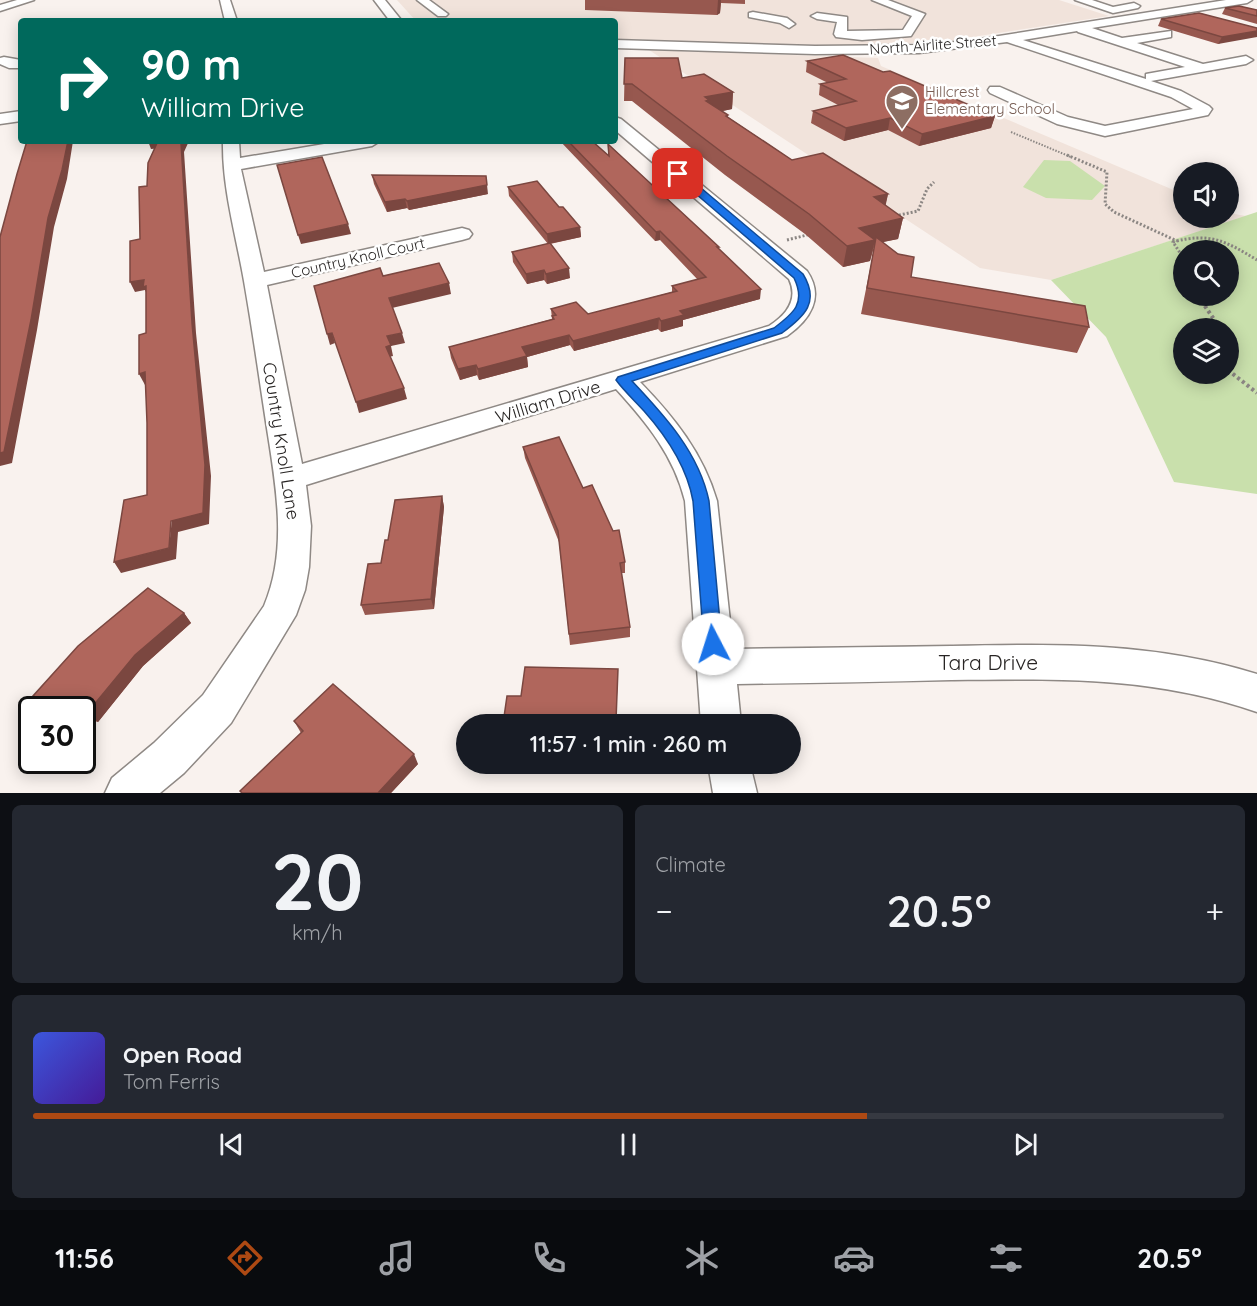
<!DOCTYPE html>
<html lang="en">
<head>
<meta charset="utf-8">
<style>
  :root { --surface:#171b24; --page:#242831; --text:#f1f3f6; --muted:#9ea1a6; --line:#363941; --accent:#ad4913 }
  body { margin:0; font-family:Quicksand,sans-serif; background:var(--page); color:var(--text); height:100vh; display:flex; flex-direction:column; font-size:22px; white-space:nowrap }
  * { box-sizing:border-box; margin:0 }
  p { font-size:20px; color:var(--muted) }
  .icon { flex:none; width:33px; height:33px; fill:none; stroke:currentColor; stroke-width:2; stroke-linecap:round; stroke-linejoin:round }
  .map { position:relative; height:793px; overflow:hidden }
  .details { display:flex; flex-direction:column; gap:12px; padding:12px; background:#0d0f14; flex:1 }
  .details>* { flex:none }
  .guide { position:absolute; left:18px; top:18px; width:600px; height:126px; border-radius:6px; box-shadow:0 3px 15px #0003; background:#00695c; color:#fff; overflow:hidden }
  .controls { position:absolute; left:1173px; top:162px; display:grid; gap:12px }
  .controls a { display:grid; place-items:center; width:66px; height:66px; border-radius:50%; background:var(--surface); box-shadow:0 3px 15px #0003; font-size:30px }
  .speed { position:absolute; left:18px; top:696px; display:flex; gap:12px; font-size:30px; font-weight:700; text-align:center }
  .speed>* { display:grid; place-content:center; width:78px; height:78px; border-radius:50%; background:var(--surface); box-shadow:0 3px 15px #0003; line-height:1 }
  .speed .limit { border:3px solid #111; border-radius:9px; background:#fff; color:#111 }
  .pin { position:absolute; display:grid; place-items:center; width:51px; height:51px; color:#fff; margin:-26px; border-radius:12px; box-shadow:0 3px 9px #0006 }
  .me { position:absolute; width:66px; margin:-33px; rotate:355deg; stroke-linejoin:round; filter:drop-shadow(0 0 4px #0008) }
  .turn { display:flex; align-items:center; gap:21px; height:126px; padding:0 24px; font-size:27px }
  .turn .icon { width:78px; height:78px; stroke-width:2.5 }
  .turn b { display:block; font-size:42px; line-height:51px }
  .big { font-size:45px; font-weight:600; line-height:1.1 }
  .details .widget { flex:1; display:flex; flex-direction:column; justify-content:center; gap:9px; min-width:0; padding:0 21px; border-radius:9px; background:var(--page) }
  .details .dial { align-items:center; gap:0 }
  .dial b { font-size:78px; line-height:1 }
  .song { display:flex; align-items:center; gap:18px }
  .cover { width:72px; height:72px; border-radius:9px; background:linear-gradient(135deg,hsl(230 70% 55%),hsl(260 70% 35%)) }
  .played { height:6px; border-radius:3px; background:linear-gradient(90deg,var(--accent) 70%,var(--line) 70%) }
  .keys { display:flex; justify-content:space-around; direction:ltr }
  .heat { display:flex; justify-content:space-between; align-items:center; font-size:33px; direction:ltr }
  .details .tiles { flex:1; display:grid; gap:12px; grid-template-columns:1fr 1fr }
  .widget:last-child { grid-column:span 2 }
  .trip { position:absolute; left:456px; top:714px; width:345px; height:60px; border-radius:30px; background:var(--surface); box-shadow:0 3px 15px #0003; font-weight:600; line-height:60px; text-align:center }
  .dock { display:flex; height:96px; justify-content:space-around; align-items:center; background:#090b0e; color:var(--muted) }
  .dock .icon { width:42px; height:42px }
  .dock .on { color:var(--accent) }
  .dock b { font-size:27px; color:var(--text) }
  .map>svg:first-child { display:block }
</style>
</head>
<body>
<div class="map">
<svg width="1257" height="793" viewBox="0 0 1257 793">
  <rect width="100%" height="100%" fill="#f9f2ee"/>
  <g fill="#f1e3db">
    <polygon points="397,0 1059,0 1109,16 940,42 835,46 615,39 615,21 416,21"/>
    <polygon points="649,50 878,58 881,66 1183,194 1184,218 1228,218 1229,213 1246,216 1051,280 980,268"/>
  </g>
  <g fill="#c9e0ac" fill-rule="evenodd">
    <polygon points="1044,160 1070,161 1105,186 1092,200 1046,198 1023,187"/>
    <path d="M 1257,212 L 1257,494 L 1174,482 L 1106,337 L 1051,280 ZM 1184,250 L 1228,250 L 1228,296 L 1184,296 ZM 1184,328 L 1228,328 L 1228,374 L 1184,374 Z"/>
  </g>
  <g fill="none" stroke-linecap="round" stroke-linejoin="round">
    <defs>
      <g id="minor">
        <polygon points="17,0 34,0 0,11 0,5"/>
        <polygon points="220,0 230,0 237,21 225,21"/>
        <polygon points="374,0 385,0 402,21 390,21"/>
        <polygon points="417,0 429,0 448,14 446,16 438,16"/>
        <polygon points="872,0 888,0 925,14 911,36 862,40 836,37 834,34 837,22 817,19 811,16 817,13 847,17 847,31 903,30 912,16"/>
        <polygon points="1075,0 1092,0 1113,7 1134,3 1140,6 1138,8 1113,13"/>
        <path d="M 1226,0 L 1252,0 L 1247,3 L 1092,28 L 1122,38 L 1171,31 L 1171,37 L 1137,43 L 1203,64 L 1246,56 L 1253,60 L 1246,64 L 1151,81 L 1181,91 L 1209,106 L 1212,109 L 1208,115 L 1105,136 L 1057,124 L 990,93 L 988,90 L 990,87 L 1000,87 L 1068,117 L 1105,126 L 1193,109 L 1171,97 L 1007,42 L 919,53 L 815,54 L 615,48 L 615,40 L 815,46 L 919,45 L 967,41 ZM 1077,31 L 1078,32 L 1185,67 L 1146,74 L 1146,79 L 1023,40 Z"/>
        <polygon points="753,12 787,18 795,24 789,28 780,23 749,17 749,13"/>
        <polygon points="4,57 21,60 21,68 9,68 0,64 0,58"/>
        <polygon points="21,111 21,121 0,124 0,114"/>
        <path d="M 615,117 L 621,119 L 807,271 C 825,297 810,320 787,336 L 640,382 C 674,417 703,453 717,501 L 733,649 C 806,648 878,647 951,646 C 1058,644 1153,642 1257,674 L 1257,712 C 1153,676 1059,679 951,680 C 880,682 808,683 737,684 L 741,724 L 701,724 L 685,501 C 674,456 647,423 616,389 L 306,485 L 311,526 L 309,567 L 305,590 L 296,615 L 231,723 L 184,773 L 160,793 L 105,793 L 112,778 L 154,743 L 203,695 L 264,606 C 287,552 277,492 268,435 C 260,384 253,332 244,281 C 236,235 222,188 223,141 L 239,141 L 240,158 L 342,141 L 380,141 L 372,146 L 241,169 L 264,272 L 462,228 L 469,230 L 472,234 L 469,238 L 462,240 L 267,285 L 302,464 L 769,326 C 786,315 799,300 789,279 L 615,130 Z"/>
        <polygon points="708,764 750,764 757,793 713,793"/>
      </g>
    </defs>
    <use href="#minor" stroke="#8f8985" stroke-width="3"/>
    <polyline stroke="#8b8683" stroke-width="2" stroke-dasharray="1.5 1.5" stroke-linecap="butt" points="1011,132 1071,157"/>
    <g stroke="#8b8683" stroke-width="3" stroke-dasharray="2 2" stroke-linecap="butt">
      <polyline points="1067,155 1107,172 1105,204 1114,212 1177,241"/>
      <polyline points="895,216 918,211 927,189 934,182"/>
      <polyline points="787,240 811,234"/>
      <path d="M 1184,259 L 1173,242 C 1209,232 1226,241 1257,260"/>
    </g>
    <g stroke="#8b8683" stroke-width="4" stroke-dasharray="3 3" stroke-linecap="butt">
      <polyline points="1198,296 1220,328"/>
      <polyline points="1228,340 1232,344 1228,351"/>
      <polyline points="1228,370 1257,393"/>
    </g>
    <use href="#minor" fill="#fff" fill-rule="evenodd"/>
  </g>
  <g fill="#97584f">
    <polygon points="585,0 745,0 745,4 721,3 720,13 717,15 585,10"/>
    <polygon points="1225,8 1257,10 1257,24 1222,14"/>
    <polygon points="1161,19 1257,28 1218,44 1158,26"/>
    <polygon points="625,58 682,78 733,92 732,109 722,111 728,115 728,117 792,160 888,194 885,206 903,218 898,239 882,242 911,277 1089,327 1077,353 861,314 875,244 870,261 843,267 805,234 725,175 632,101 624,101"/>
    <polygon points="807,61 883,72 995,116 991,128 919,146 888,130 844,141 811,123 813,111 838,105 819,95 820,84 828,83 806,72"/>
    <polygon points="560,141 592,141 608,156 608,144 719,247 719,249 760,299 683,320 683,326 661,332 658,329 574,351 570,345 527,357 528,367 479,380 477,375 460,380 451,358 449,347 552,319 551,309 588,314 672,292 672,286 698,280 660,240 655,241"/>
    <polygon points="372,175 488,194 409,210 407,208 387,212 374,184"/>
    <polygon points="508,187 559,207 580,227 581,237 550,244 570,278 547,284 544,280 527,284 513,262 512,252 548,244 509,196"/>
    <polygon points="523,447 583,488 625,562 625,573 621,573 630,627 630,637 570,645 559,542 525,458"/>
    <polygon points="442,496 444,507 434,609 365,615 361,605 381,563 388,540"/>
    <polygon points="184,613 191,623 143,666 98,722 82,718 82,710 55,710 44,706 33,696"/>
    <polygon points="618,669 616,724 503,724 521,696"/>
    <polygon points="294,721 418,764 391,793 242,793 301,733"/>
    <polygon points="512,764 570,764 570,773 514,772"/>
  </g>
  <g fill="#7b4740">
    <polygon points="718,0 721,0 720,13 717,15"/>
    <polygon points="1257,31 1257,37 1218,44 1222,37"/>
    <polygon points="733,92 732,109 709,114 705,97"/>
    <polygon points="995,116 991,128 919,146 922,134"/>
    <polygon points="890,118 888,130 844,141 846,128"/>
    <polygon points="68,141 73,141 67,179 54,227 37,330 12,463 0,466 0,453 48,218"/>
    <polygon points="148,141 159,141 162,148 151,149"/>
    <polygon points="182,141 189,141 184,152 196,333 211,476 209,524 178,532 176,559 121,573 114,562 169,548 192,323 181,143"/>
    <polygon points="486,176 488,194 409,210 407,201"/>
    <polygon points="888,194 884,213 874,197"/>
    <polygon points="405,199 407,208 387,212 385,202"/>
    <polygon points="903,218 898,239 874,244 870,261 843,267 847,246 859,228"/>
    <polygon points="348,224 351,234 301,244 298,235"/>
    <polygon points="580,227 581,237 548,244 547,234"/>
    <polygon points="660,231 660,240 655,241 656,232"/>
    <polygon points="569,268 570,278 547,284 546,274"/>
    <polygon points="544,270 544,280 527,284 526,274"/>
    <polygon points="144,280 151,296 148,297 145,290 135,292 130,282"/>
    <polygon points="449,283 451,294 392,308 389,298"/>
    <polygon points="761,289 760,299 683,320 683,326 661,332 661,321 680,311"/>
    <polygon points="659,318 658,329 574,351 573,341"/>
    <polygon points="332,333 335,343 330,345 327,334"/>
    <polygon points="402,333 405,343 391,346 393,356 389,357 386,347 387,336"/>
    <polygon points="569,335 570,345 527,357 528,367 479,380 478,369 522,347"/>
    <polygon points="476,365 477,375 460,380 458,369"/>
    <polygon points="145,372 151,383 145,385 139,374"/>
    <polygon points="404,388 407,399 359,413 356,402"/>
    <polygon points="442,496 444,507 434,609 431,599"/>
    <polygon points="184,613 191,623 143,666 98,722 88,712 135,655"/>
    <polygon points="414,754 418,764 391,793 378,793"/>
  </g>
  <g fill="#b0665c" stroke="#7b4740" stroke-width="1.5">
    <polygon points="1239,6 1257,10 1257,16 1225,8"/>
    <polygon points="1199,13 1257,28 1257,31 1222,37 1161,19"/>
    <polygon points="843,55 883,72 890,71 995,116 922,134 890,118 846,128 813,111 856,101 820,84 846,79 807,61"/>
    <polygon points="625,58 678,58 682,78 704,74 733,92 705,97 709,100 706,101 728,115 726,116 792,160 823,153 888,194 874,197 903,218 859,228 875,240 847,246 809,214 727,156 632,84 624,84"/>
    <polygon points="27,141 68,141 62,170 48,218 31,320 4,452 0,453 0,237 17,174"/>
    <polygon points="158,141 182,141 181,143 192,323 205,465 203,513 171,521 169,548 114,562 124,500 147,495 147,423 145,372 139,374 139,335 146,333 146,286 143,287 144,280 130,282 130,241 140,239 139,187 147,186 148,163"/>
    <polygon points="568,141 592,141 609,156 608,144 719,247 717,247 761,289 680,311 684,315 661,321 659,318 573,341 569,335 522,347 527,356 478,369 476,365 458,369 449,347 554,319 552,316 556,315 551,309 576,302 588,314 677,291 672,286 706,277 660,231 656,232"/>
    <polygon points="322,157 348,224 298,235 277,165"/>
    <polygon points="372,175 486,176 487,185 407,201 405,199 385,202"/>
    <polygon points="537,181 559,207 563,207 580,227 547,234 508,187"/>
    <polygon points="876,237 898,254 914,257 911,277 1085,306 1089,327 867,288"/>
    <polygon points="550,243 569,268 546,274 544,270 526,274 512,252"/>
    <polygon points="439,263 449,283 389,298 402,333 387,336 391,345 386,347 404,388 356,402 332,333 327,334 314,286 380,268 383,276"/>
    <polygon points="559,437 583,488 592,485 613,531 619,530 625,562 620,563 630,627 569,634 558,531 523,447"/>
    <polygon points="442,496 431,599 361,605 368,564 381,563 385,540 388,540 395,500"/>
    <polygon points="148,588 184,613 135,655 88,712 82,710 79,710 33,696 78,646"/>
    <polygon points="525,667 618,669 616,720 572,719 571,724 503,724 507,696 521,696"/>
    <polygon points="333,684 414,754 378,793 242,793 240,791 303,731 294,721"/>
  </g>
  <path fill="#1a73e8" stroke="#114b97" stroke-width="1.5" d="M 675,172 L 682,172 L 803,274 C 820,302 805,316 782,333 L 632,381 C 665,416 699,453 709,501 L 722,644 L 720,650 L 713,653 L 706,650 L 704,644 L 693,501 C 687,467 668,438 644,411 C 635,401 624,391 616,380 L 618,377 L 774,328 C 794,313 806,303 794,278 L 675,176 Z"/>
  <defs>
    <symbol id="school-pin" viewBox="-11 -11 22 30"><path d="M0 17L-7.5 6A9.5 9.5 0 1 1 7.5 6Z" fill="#8d6e63" stroke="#fff"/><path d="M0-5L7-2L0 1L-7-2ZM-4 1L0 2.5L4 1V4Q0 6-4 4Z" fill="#fff"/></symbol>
  </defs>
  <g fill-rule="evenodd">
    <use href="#school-pin" x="883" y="82" width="38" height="52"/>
  </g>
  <g text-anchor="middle" stroke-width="5" stroke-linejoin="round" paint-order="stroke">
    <g font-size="15" fill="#282524" stroke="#fff">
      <text transform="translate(933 45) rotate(-4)" y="5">North Airlite Street</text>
      <text transform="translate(358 258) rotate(-13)" y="5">Country Knoll Court</text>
    </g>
    <g font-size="15" fill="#785e54" stroke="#fff" text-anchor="start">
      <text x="925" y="97">Hillcrest<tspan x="925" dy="17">Elementary School</tspan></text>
    </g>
    <g font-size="18" fill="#282524" stroke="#fff">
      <text transform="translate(548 402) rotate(-17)" y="6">William Drive</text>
      <text transform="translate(281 441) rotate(81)" y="6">Country Knoll Lane</text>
    </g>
    <g font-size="21" fill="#282524" stroke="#fff">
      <text x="988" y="670">Tara Drive</text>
    </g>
  </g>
</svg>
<div class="controls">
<a><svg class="icon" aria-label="sound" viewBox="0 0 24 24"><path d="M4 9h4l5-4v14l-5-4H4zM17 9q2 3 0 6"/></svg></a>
<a><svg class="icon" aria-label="search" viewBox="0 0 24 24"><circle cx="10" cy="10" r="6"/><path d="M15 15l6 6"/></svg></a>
<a><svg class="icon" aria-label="layers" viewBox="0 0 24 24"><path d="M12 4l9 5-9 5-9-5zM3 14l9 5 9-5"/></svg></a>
</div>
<div class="speed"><div class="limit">30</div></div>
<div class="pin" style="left:678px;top:174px;background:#d93025"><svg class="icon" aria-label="arrive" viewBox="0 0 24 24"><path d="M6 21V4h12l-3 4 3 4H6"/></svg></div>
<svg class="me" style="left:713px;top:644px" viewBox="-20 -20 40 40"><circle r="19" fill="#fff"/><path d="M0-13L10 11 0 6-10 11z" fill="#1a73e8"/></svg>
<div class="trip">11:57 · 1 min · 260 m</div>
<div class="guide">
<div class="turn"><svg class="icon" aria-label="right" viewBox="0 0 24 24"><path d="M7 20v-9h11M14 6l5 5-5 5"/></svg><div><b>90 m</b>William Drive</div></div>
</div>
</div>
<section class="details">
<div class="tiles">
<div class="widget dial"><b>20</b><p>km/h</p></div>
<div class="widget"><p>Climate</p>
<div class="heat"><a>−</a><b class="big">20.5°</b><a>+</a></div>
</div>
<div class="widget">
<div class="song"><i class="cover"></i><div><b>Open Road</b><p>Tom Ferris</p></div></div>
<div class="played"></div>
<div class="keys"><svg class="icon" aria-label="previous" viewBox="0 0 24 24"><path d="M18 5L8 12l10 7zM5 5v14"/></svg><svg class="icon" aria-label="pause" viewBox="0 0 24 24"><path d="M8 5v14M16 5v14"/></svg><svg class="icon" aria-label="next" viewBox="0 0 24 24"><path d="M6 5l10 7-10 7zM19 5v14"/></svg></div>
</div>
</div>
</section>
<nav class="dock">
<b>11:56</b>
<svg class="icon on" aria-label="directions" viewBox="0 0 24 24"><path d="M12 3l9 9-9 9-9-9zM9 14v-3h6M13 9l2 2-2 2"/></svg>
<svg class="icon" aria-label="music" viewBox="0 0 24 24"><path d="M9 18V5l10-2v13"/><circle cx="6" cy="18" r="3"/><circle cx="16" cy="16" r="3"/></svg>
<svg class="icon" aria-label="phone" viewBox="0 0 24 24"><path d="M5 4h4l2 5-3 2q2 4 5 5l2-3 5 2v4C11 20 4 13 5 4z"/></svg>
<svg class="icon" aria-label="climate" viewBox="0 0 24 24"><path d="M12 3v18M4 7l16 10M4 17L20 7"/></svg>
<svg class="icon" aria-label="car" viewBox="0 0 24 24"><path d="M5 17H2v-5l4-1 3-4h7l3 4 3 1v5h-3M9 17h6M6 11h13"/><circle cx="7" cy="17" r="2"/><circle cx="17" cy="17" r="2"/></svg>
<svg class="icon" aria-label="filters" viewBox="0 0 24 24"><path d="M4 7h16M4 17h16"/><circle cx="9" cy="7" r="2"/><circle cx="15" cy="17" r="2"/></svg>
<b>20.5°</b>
</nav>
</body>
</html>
